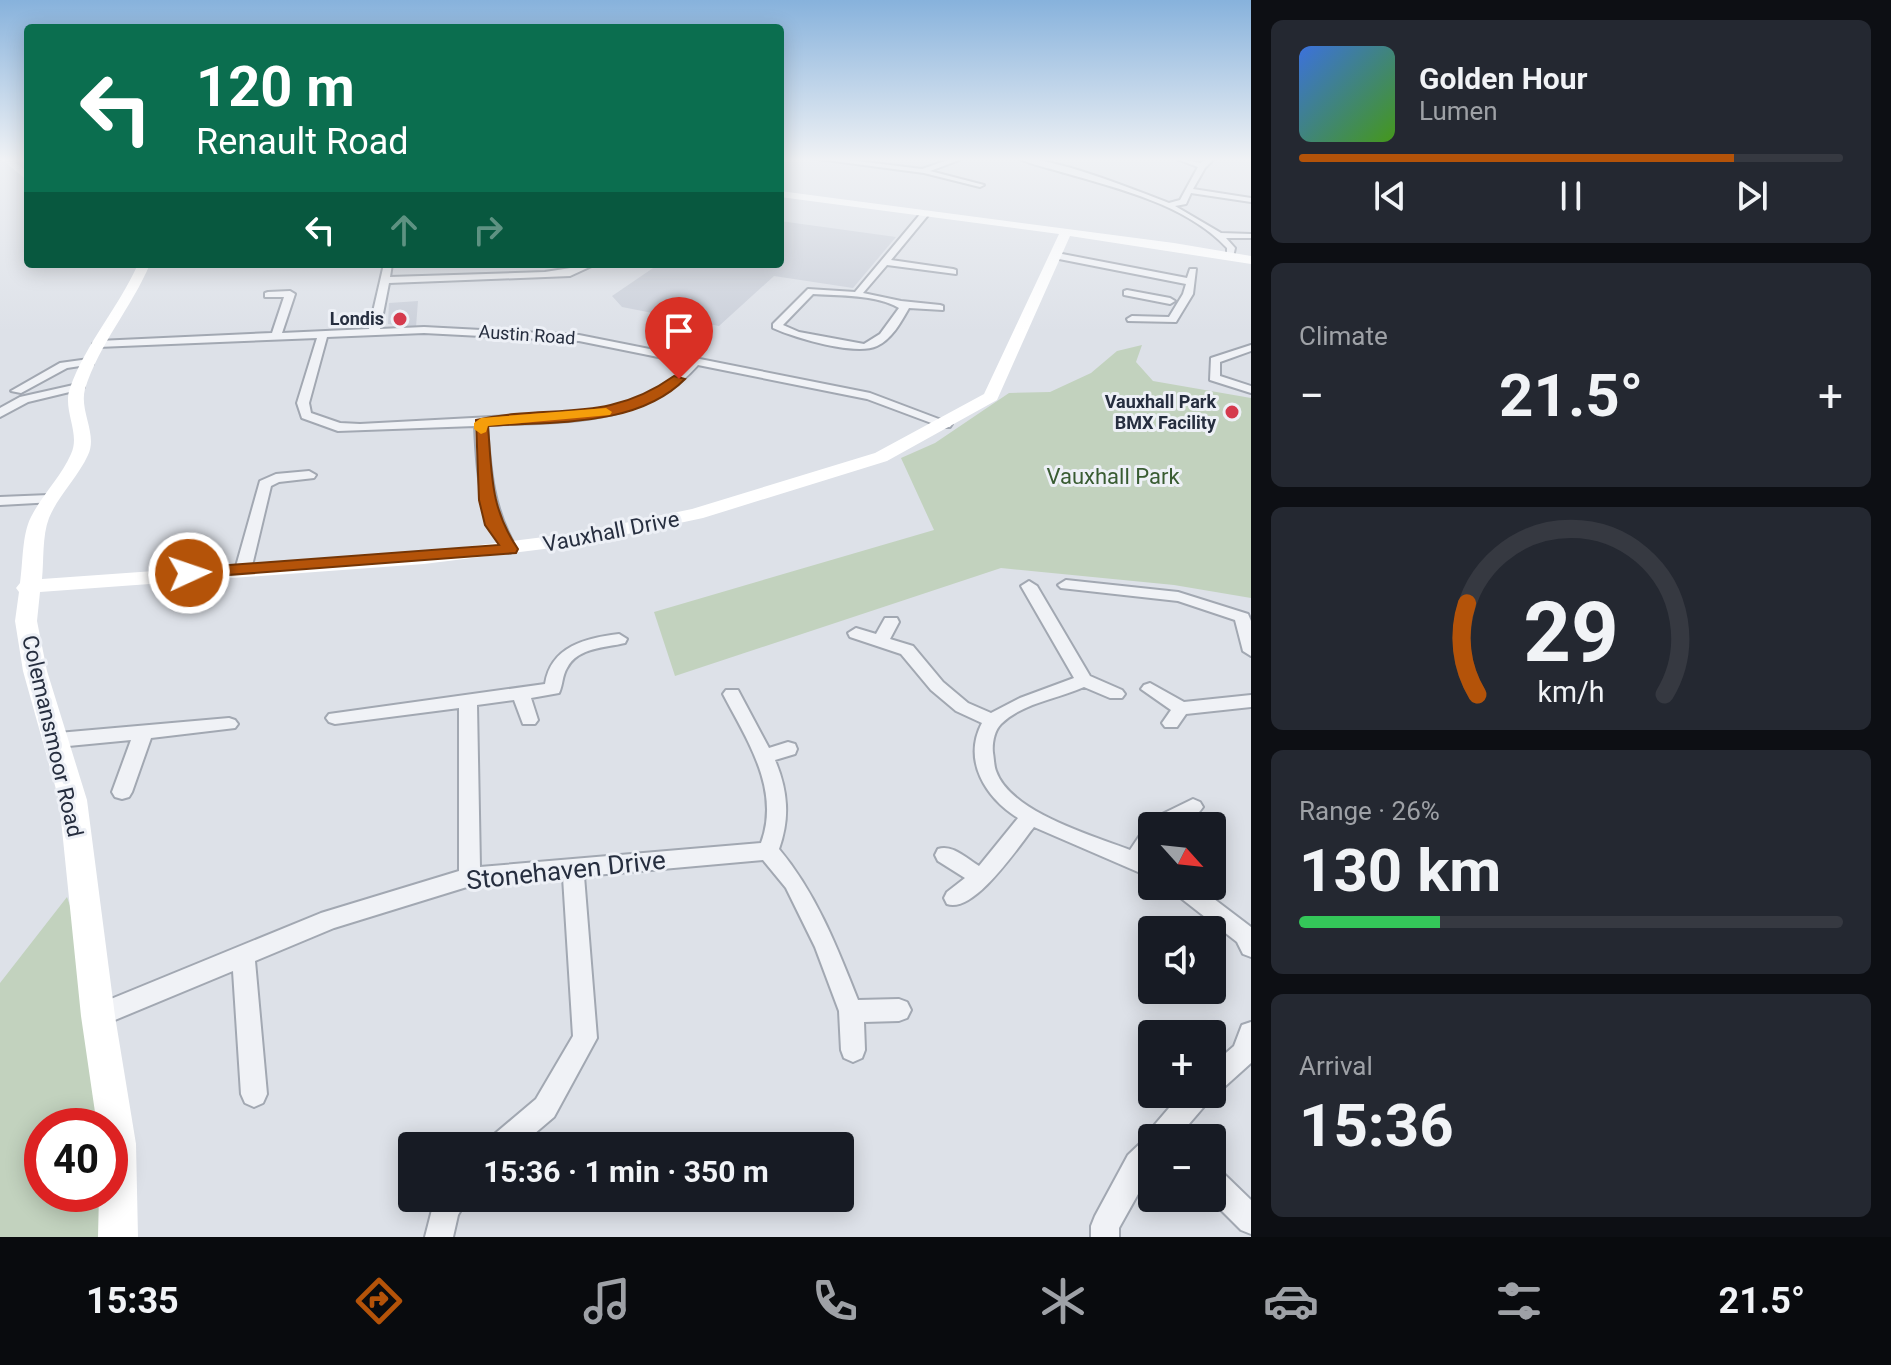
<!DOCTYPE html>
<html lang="en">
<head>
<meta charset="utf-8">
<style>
  :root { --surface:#171b24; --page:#242831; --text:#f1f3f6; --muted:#9ea1a6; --line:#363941; --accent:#b45309 }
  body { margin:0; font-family:Roboto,sans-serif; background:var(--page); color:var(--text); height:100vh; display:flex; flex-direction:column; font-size:30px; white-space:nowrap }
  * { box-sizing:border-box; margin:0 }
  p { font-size:26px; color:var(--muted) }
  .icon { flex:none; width:44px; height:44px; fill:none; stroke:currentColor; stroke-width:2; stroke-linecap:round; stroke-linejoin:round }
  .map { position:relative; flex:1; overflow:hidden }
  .details { display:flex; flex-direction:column; gap:20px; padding:20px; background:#0d0f14; width:640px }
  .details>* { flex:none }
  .guide { position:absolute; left:24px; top:24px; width:760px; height:244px; border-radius:8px; box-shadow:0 4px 20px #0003; background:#0b6e4f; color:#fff; overflow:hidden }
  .needle { width:52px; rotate:117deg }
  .fabs { position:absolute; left:1138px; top:812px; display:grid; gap:16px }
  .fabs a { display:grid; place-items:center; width:88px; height:88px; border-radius:8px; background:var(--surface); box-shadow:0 4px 20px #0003; font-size:40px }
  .speed { position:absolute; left:24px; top:1108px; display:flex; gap:16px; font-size:40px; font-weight:700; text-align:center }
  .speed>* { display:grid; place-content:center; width:104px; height:104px; border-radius:50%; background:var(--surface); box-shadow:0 4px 20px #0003; line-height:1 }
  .speed .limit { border:12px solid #d22; background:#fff; color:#111 }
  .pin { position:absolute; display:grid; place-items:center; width:68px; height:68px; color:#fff; margin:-82px -34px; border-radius:50% 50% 50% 0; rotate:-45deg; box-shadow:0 0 8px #0007 }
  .pin .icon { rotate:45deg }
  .me { position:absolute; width:88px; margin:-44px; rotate:87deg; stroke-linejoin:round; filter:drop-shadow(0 0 6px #0008) }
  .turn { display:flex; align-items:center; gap:28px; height:168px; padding:0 40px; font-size:36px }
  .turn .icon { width:104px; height:104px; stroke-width:2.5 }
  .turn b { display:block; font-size:56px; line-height:68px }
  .lanes { display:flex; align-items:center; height:76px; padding:0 40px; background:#0003; justify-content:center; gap:40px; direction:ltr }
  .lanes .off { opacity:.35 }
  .big { font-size:60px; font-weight:700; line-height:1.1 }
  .details .widget { flex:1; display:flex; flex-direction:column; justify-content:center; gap:12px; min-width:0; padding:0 28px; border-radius:12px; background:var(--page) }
  .details .dial { align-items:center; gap:0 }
  .dial svg { height:208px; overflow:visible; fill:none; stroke:var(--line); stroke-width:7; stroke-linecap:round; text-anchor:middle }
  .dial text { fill:var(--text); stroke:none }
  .song { display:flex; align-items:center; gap:24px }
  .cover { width:96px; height:96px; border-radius:12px; background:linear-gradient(135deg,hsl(220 70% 55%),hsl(100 70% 35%)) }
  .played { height:8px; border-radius:4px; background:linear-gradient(90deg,var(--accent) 80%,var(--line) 80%) }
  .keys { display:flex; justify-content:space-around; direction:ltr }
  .heat { display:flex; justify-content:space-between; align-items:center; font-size:44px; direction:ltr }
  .charge { height:12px; border-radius:6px; background:linear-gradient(90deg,#34c759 26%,var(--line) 0) }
  .trip { position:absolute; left:398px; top:1132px; width:456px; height:80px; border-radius:8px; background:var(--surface); box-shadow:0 4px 20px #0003; font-weight:700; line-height:80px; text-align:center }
  .menu { display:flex; height:128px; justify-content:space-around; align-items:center; background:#090b0e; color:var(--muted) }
  .menu .icon { width:56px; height:56px }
  .menu .current { color:var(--accent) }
  .menu b { font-size:36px; color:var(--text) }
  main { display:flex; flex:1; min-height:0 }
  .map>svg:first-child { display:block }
</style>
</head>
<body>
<main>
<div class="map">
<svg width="1251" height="1237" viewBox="0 0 1251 1237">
  <rect width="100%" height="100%" fill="#dde1e8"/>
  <g fill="#cbd0da">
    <polygon points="780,221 896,237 853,288 774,276 719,326 622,307 612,296 659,264 780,264"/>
    <polygon points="418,301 416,327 388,324 389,303"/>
  </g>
  <g fill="#c2d2be">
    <polygon points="1142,345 1136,362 1153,381 1251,398 1251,598 1174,585 1001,568 675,676 654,612 934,530 901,458 935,443 1009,393 1050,392 1091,373 1117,351"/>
    <polygon points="67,897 76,923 101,1126 42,1126 42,1194 106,1194 104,1237 0,1237 0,983"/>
  </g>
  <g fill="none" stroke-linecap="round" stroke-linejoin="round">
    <defs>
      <g id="street">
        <polygon points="811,158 833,158 922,169 954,158 965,158 930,171 984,185 980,187 924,173"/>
        <path d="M 1017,158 C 1056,158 1130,188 1169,203 L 1180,200 L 1198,167 L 1174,158 L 1201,163 L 1207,158 L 1215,158 L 1205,168 L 1193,189 L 1251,198 L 1251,202 L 1191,193 L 1186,204 L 1175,206 L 1221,233 L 1251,234 L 1251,238 L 1226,238 L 1235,248 L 1233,257 L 1227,257 L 1227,248 C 1187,205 1120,189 1065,173 C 1049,168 1032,165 1017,158 Z"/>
        <path d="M 922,212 L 929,214 L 891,260 L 953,269 L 956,270 L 956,274 L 887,265 L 863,293 L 901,301 L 940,305 L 943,306 L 943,310 L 909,308 C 901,322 892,339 877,346 C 856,356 795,338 773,328 L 773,324 L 808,289 L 855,292 ZM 813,294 C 839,296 876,294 899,308 L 880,334 L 864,344 L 799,332 L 783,325 Z"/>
        <polygon points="1057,253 1187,278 1190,269 1196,269 1193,294 1176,322 1128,321 1127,319 1132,316 1169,317 1183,294 1186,284 1054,258 1054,254"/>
        <path d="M 384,264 L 392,264 L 390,277 L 545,272 L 596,264 L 570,276 L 389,283 L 380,329 L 424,327 L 579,335 L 870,393 L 952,424 L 950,427 L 942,427 L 867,399 L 698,365 C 643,427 563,421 487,425 C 490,470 493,510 517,549 L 510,553 L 505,552 C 479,512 477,472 475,426 L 338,431 L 302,418 L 297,403 L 317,338 L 98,347 L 93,344 L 98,341 L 272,333 L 284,297 L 265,297 L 265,293 L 268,292 L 290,291 L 295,294 L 282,333 L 369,329 ZM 424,333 L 579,341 L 688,363 L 675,377 L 649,395 L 613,408 L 568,413 L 360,424 L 340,423 L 311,413 L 309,403 L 327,337 Z"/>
        <polygon points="1127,290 1170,298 1175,301 1170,304 1124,295 1124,291"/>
        <polygon points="1251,345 1251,351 1220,362 1220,376 1251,386 1251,393 1210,380 1211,358"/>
        <polygon points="89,359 93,360 93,364 67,368 21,393 11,391 60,363"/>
        <polygon points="78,384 84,387 82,389 28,402 0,417 0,408 20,397"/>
        <polygon points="309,471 316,475 314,478 279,482 271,486 251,570 248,573 238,573 235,570 260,481 276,474"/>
        <polygon points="49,495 54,496 54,502 0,505 0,497"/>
        <polygon points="1066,580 1178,592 1248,614 1251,621 1251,656 1243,651 1235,620 1178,601 1061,588 1058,585"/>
        <path d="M 1029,581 L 1037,586 L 1090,676 L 1122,690 L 1125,694 L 1122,698 L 1110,698 L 1084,687 C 1058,699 1022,703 1001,724 C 994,731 992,744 993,753 C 994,758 994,766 996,771 C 1010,812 1093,836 1130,850 L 1150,820 L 1193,799 L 1200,802 L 1203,807 C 1192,824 1171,826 1152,826 L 1152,850 L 1147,857 L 1152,859 L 1152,878 L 1034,827 C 1018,847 974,914 947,904 L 944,898 L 947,892 L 965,878 L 938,861 L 935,855 L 938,849 C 952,844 966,858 979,866 L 1018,818 C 986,798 962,761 982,723 L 956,711 L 931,690 L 901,654 L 850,637 L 848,633 L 856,628 L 876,634 L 885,618 L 897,618 L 899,622 L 890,639 L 913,646 L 943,682 L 968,703 L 991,713 L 1020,698 L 1074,678 L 1021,586 Z"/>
        <path d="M 619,634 L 627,639 L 625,643 C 605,648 578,647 567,668 C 562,676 563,685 559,693 L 531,698 L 538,720 L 535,724 L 523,724 L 514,700 L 477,705 L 480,867 L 761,843 C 781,790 747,740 723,694 L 726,690 L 738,690 L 769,748 L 788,742 L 795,744 L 797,749 L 795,754 L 775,760 C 788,791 790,818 779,849 C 816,893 837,947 858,1000 L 899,999 L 907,1002 L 911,1010 L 907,1018 L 899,1021 L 864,1022 L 865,1050 L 862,1058 L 853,1062 L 844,1058 L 841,1050 L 839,1011 L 815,947 L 786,888 L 763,860 L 584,876 L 597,1038 L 554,1117 L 520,1146 L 487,1146 L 491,1137 L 536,1099 L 573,1036 L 563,877 L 470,886 L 334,928 L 255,961 L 267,1094 L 263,1103 L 254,1107 L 245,1103 L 241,1094 L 233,971 L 98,1027 L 89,1024 L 86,1016 L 89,1008 L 321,913 L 459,871 L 459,708 L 335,724 L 329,722 L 326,718 L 329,714 L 545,684 C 551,646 586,638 619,634 Z"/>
        <polygon points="1150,683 1184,702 1251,695 1251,707 1186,714 1177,727 1165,727 1162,723 1171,710 1141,689 1144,685"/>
        <polygon points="229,718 235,720 238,724 235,728 151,738 132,792 129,797 122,799 115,797 112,792 131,740 58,747 51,745 49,740 51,735 58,733"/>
        <polygon points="1170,886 1197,886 1251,927 1251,957 1243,954 1237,942 1173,892"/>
        <polygon points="1251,1022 1251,1063 1221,1090 1212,1093 1212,1065 1234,1046 1242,1025"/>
        <polygon points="1181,1094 1211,1094 1207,1103 1177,1138 1152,1138 1152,1169 1119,1228 1119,1237 1091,1237 1091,1226 1095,1216 1128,1155 1147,1137 1151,1129"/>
        <polygon points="1212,1168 1222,1172 1251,1200 1251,1234 1241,1230 1209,1198 1212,1198"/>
        <polygon points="435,1198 468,1198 458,1215 453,1237 425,1237"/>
      </g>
    </defs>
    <use href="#street" stroke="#a2a8b2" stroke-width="4"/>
    <use href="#street" fill="#f0f2f6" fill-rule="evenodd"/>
    <g fill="#fff" fill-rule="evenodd">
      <polygon points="0,158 10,158 28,173 28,181"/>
      <path d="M 780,191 L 1174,243 L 1251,256 L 1251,264 L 1070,236 L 997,400 L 887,461 L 703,518 L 576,545 L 424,564 L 40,592 L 37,621 L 47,671 L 87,800 L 115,1016 L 136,1144 L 138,1237 L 98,1237 L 99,1194 L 110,1194 L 110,1126 L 97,1126 L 81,1016 L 59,800 L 23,671 L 15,621 L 19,592 L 16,588 L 20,583 C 23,563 22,534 31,517 C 42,495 61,477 71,454 C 81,433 62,410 70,388 C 86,343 119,307 138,264 L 150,264 C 132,307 99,344 85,389 C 79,411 98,434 88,455 C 78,477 58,496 49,518 C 42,536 44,561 42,579 L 424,552 L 576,533 L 692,509 L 875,453 L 984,394 L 1059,234 L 780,197 Z"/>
    </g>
  </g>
  <linearGradient id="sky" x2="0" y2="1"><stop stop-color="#87b2dc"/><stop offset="0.48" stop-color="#f0f2f5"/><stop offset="1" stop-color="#f0f2f5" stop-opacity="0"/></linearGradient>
  <rect width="1251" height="332" fill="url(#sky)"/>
  <path fill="#b45309" stroke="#753606" stroke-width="2" d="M 674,376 L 685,379 C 637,428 551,421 488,426 C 492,474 490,508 518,549 L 516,553 L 189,578 L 180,573 L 189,568 L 499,545 L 485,525 L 479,500 L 476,420 C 552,403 605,425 674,376 Z"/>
  <polygon fill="#f59e0b" points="606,408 612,412 610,415 488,426 486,432 481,434 474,429 474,423 481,418"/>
  <g fill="#d53a4d" stroke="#edf0f6" stroke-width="3">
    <circle cx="400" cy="319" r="8"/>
    <circle cx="1232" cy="412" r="8"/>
  </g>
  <g text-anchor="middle" stroke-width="6" stroke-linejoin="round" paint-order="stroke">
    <g font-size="18" font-weight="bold" fill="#262e3f" stroke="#edf0f6" text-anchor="end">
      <text x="384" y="325">Londis</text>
      <text x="1216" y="408">Vauxhall Park<tspan x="1216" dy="21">BMX Facility</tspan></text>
    </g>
    <g font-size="18" fill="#262e3f" stroke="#edf0f6">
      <text transform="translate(527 335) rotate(4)" y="6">Austin Road</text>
    </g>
    <g font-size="22" fill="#395c32" stroke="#edf0f6">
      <text x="1113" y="484">Vauxhall Park</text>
    </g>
    <g font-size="22" fill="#262e3f" stroke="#edf0f6">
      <text transform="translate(611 531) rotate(-11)" y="8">Vauxhall Drive</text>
      <text transform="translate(53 736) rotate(77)" y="8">Colemansmoor Road</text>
    </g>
    <g font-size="26" fill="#262e3f" stroke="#edf0f6">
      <text transform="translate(566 870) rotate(-6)" y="9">Stonehaven Drive</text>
    </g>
  </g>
</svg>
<div class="fabs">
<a><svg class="needle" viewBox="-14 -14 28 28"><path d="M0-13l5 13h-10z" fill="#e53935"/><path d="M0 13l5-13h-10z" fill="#9ea1a6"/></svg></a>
<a><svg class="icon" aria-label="sound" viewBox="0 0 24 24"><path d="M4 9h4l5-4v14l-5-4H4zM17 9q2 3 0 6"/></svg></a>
<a>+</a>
<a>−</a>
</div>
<div class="speed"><div class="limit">40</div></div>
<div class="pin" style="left:679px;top:379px;background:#d93025"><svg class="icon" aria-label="arrive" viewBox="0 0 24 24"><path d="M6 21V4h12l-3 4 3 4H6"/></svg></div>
<svg class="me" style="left:189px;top:573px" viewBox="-20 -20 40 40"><circle r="17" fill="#b45309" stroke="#fff" stroke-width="3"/><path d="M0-11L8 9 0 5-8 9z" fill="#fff"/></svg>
<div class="trip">15:36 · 1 min · 350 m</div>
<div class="guide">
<div class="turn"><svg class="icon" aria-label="left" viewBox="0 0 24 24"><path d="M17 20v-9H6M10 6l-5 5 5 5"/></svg><div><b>120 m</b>Renault Road</div></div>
<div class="lanes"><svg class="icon" aria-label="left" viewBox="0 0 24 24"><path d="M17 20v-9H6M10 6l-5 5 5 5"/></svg><svg class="icon off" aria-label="ahead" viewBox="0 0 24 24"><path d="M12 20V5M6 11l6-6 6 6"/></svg><svg class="icon off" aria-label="right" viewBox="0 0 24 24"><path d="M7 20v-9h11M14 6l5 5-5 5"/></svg></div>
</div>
</div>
<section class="details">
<div class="widget">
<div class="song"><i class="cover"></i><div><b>Golden Hour</b><p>Lumen</p></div></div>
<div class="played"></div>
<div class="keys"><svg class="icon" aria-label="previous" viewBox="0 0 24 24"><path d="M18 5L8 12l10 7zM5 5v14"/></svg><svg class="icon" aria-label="pause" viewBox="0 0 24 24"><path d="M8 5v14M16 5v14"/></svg><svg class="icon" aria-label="next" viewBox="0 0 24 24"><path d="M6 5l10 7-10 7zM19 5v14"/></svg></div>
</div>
<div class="widget"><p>Climate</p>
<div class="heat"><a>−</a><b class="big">21.5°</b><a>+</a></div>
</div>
<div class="widget dial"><svg viewBox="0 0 100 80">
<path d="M14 69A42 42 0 1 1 86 69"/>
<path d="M14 69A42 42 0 0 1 10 34" stroke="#b45309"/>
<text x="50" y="56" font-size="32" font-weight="700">29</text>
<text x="50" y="72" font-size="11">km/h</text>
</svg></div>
<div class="widget"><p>Range · 26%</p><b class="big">130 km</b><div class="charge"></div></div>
<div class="widget"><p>Arrival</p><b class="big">15:36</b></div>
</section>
</main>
<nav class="menu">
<b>15:35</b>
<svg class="icon current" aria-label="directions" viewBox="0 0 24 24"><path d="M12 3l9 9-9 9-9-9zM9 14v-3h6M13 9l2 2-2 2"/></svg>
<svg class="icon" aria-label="music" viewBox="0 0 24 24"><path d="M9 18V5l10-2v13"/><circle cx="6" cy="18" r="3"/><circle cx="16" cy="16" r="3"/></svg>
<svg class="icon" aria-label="phone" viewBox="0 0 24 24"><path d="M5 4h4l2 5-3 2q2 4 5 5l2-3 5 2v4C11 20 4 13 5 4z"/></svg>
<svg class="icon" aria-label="climate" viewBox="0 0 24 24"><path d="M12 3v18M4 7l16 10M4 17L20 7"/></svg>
<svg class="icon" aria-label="car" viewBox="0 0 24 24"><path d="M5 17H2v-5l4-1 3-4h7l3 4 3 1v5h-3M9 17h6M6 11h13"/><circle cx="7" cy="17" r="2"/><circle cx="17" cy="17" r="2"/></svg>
<svg class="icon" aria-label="filters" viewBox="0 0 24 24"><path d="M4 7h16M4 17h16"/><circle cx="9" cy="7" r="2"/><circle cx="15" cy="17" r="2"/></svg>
<b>21.5°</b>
</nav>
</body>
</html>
